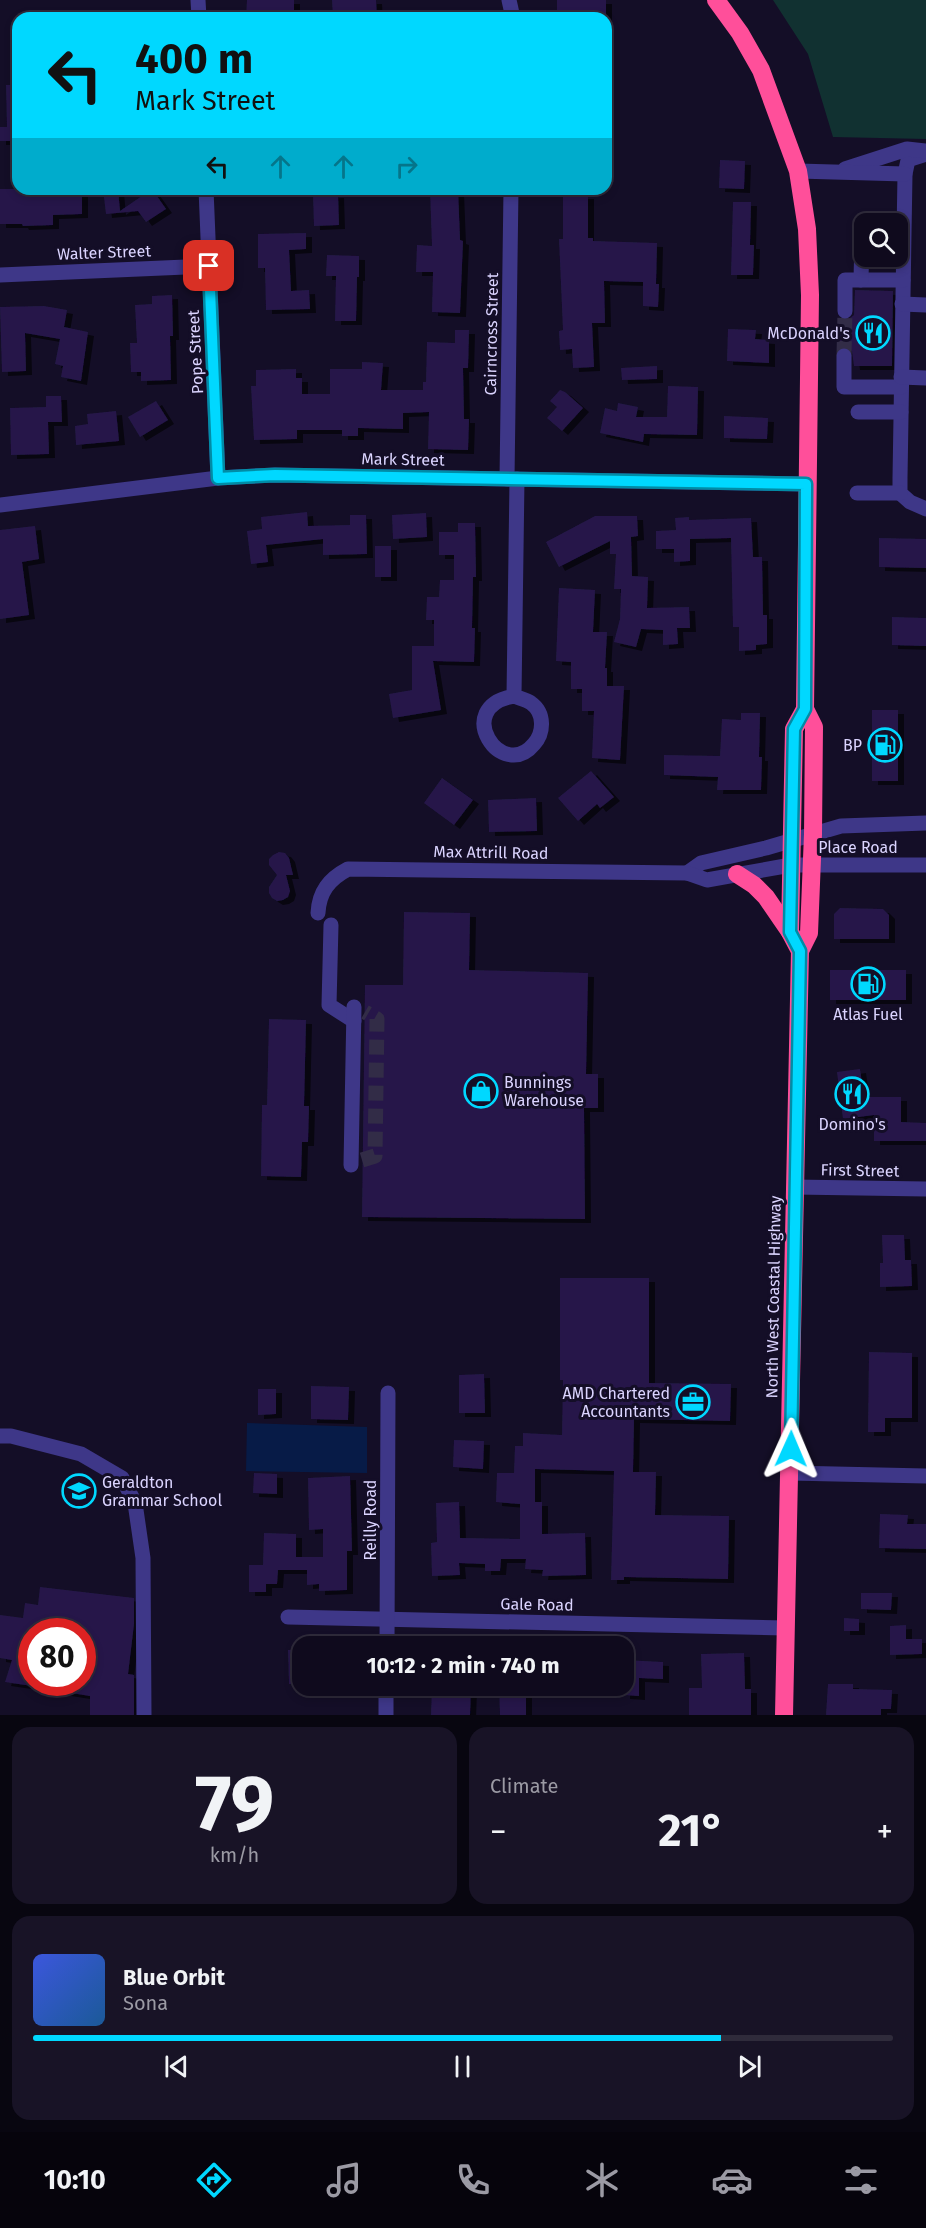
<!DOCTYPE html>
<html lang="en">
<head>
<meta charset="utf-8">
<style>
  :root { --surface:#0f0a1d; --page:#181326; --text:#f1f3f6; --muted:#9b9aa4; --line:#2f2b3b; --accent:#00d8ff }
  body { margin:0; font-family:"Fira Sans",sans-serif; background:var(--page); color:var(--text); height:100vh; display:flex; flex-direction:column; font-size:22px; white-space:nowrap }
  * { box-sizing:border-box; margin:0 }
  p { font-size:20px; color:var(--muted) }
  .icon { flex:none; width:33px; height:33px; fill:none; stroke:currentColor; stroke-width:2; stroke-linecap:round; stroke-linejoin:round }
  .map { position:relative; height:1715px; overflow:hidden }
  .details { display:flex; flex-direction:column; gap:12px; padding:12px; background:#080610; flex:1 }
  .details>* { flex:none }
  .banner { position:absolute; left:12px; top:12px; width:600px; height:183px; border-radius:18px; box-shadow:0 3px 9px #0003,0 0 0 2px var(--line); background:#00d8ff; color:#111; overflow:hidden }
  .fabs { position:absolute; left:854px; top:213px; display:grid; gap:12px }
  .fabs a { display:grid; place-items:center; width:54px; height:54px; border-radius:12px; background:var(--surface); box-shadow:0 3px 9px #0003,0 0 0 2px var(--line); font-size:30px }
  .speed { position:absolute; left:18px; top:1618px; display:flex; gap:12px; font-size:30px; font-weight:700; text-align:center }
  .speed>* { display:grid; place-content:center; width:78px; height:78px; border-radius:50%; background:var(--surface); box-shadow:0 3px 9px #0003,0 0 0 2px var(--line); line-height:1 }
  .speed .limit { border:9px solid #d22; background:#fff; color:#111 }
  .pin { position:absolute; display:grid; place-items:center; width:51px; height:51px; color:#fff; margin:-26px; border-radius:12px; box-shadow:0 3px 9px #0006 }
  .me { position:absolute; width:66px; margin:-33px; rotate:1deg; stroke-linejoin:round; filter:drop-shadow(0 0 4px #0008) }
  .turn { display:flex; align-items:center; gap:21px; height:126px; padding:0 24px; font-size:27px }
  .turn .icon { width:78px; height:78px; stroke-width:2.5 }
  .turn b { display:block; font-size:42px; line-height:51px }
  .lanes { display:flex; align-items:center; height:57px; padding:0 24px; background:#0003; justify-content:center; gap:30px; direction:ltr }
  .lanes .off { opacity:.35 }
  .big { font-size:45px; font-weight:700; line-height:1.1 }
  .details .widget { flex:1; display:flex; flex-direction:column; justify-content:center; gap:9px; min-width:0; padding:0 21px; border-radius:18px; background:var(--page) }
  .details .dial { align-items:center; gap:0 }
  .dial b { font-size:78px; line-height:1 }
  .song { display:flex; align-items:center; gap:18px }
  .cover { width:72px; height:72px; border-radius:9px; background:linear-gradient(135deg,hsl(230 70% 55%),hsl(210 70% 35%)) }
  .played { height:6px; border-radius:3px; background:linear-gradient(90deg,var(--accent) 80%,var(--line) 80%) }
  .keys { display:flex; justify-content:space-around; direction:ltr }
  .heat { display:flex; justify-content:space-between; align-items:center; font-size:33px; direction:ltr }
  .details .tiles { flex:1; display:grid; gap:12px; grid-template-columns:1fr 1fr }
  .widget:last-child { grid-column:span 2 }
  .trip { position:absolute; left:292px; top:1636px; width:342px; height:60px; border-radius:18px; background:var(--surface); box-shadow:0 3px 9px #0003,0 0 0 2px var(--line); font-weight:700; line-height:60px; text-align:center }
  .dock { display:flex; height:96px; justify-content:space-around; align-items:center; background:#06040c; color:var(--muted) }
  .dock .icon { width:42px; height:42px }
  .dock .active { color:var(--accent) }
  .dock b { font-size:27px; color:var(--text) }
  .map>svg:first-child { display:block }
</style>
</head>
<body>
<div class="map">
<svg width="926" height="1715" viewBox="0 0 926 1715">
  <defs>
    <filter id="shadow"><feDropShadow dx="6" dy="4" stdDeviation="0" flood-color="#0009"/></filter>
  </defs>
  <rect width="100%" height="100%" fill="#140e27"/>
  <polygon fill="#113131" points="773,0 926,0 926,139 833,137 808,54"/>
  <polygon fill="#071b47" points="247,1423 367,1427 367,1473 246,1471"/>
  <g fill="#251949" filter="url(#shadow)">
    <polygon points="247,0 294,0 294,18 246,18"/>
    <polygon points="332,0 376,0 377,18 333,18"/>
    <rect x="557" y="0" width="49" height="18"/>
    <polygon points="6,85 18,85 18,141 0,141 0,127 7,127"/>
    <polygon points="720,160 745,161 744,189 719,188"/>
    <polygon points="0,189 82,189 82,214 53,215 53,225 23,226 22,224 0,224"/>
    <polygon points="103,189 118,189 120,211 152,189 166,209 146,222 138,211 106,214"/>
    <polygon points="430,189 458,189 460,240 463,241 460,313 432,312 433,272 416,272 417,245 432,246"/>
    <polygon points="338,194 339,225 314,226 313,195"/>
    <polygon points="563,195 588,195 588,238 593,238 593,241 657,243 656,284 659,284 658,307 643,306 643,282 604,281 605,323 592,323 594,367 573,368 572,349 560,350 559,331 563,330 559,239 563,239"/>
    <polygon points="733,202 751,202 750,245 754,245 753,275 731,275"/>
    <polygon points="306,233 306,249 289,250 291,291 309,290 310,309 266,310 265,268 258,268 258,234"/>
    <polygon points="327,255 359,256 359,277 357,277 356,321 335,321 336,276 326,276"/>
    <polygon points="855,290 893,291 892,366 854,366 852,351 845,346 838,348 839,318 846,321 854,315"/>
    <polygon points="172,295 173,336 170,336 171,380 141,381 141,372 131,372 130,343 137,343 135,305 152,304 152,296"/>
    <polygon points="44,306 67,310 64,327 88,332 81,381 61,377 63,366 55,364 60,339 25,333 26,371 2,372 0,307"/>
    <polygon points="728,329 756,330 755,339 769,340 769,363 727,361"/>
    <polygon points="455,330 469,330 468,368 463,368 464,419 469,419 468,450 428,449 429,412 403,413 403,429 358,428 358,436 342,436 342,430 297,430 297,439 254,440 251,386 256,386 256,370 296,369 296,378 302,378 302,394 330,394 330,369 362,369 362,362 383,363 381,390 423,390 423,382 426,382 427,342 455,343"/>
    <polygon points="657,366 657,379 622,380 621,368"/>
    <polygon points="668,386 698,387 697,435 644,434 643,442 600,433 605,408 617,411 618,403 638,407 636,417 667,417"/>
    <polygon points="560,390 565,392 583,408 562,431 547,418 557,407 550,401"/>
    <polygon points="46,396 61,396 62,422 48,422 49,454 11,455 10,408 46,407"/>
    <polygon points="156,401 168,420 140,437 128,417"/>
    <polygon points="116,411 119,441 76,445 75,426 88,424 87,414"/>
    <polygon points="724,416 768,418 767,439 724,438"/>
    <polygon points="307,512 308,526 350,525 350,515 366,515 367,554 323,555 323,539 266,545 268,562 251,564 247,531 262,529 261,517"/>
    <polygon points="426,513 427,537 393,539 392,515"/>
    <polygon points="595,516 637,516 638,536 631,537 632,576 648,577 647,608 689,607 690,628 677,628 678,644 663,645 663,630 641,629 636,647 614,642 620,619 621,589 614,589 616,554 610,554 610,541 559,567 546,542"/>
    <polygon points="689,517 689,520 751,518 753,557 762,557 763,615 767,615 767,644 756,645 756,650 739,651 739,627 733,627 731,538 690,539 690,561 674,562 674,549 656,549 656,531 676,530 675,518"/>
    <polygon points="458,523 475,523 476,577 473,577 472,628 475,628 474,662 433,661 441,710 393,718 389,694 412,690 412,646 434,646 434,620 426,620 427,597 439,597 440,580 454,580 454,555 439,555 439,532 458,532"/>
    <polygon points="35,526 39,559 22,562 29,615 0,619 0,530"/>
    <polygon points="879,538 926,539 926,568 879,567"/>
    <rect x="375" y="546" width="16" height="31"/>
    <polygon points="559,588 595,590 593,632 607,632 605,668 607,668 607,686 624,686 620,760 592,758 594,711 582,711 582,689 571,689 571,662 556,661"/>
    <polygon points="892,617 926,618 926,646 892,645"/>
    <rect x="872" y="710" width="26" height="71"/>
    <polygon points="741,713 760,713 759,757 762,757 761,790 717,790 718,777 664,775 664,755 720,756 722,719 741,720"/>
    <polygon points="591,771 614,797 600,808 597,804 578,821 558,798"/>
    <polygon points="442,778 473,800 454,825 424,803"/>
    <polygon points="536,798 537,831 489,832 488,800"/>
    <polygon points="279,852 285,853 289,858 293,875 286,875 290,891 288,897 283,900 277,901 272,898 269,893 269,887 277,875 269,865 269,859 273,855"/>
    <polygon points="840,908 883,909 889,915 889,939 834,939 834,914"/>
    <polygon points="404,912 470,913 469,970 588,973 586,1074 598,1074 598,1108 584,1108 585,1219 362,1217 365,985 403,985"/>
    <rect x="830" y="970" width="76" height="30"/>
    <polygon points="269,1019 306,1020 304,1106 309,1106 308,1142 302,1142 301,1177 261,1176 262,1105 267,1105"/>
    <polygon points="860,1069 864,1097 901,1097 901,1122 926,1123 926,1141 874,1141 874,1115 843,1119 837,1072"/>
    <polygon points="882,1235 904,1235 905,1260 911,1260 912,1286 880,1287 880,1263 883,1263"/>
    <polygon points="560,1278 649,1278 649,1383 731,1384 730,1421 634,1419 633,1472 656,1472 655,1515 729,1516 728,1579 624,1577 624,1580 611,1580 614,1471 535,1469 535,1502 542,1502 542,1534 585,1533 586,1575 542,1576 543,1570 525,1569 526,1559 501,1559 500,1571 485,1571 485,1564 459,1563 460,1575 432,1576 431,1543 437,1542 436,1503 459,1502 460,1538 520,1539 520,1504 496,1502 497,1473 514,1473 515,1446 523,1446 523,1433 562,1435 563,1380 560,1380"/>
    <polygon points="869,1352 912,1353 912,1418 885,1418 885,1432 868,1432"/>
    <polygon points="484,1374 485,1413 459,1413 459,1375"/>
    <polygon points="311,1386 349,1387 348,1420 311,1419"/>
    <polygon points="258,1389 276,1389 276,1414 258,1415"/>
    <polygon points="454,1440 484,1441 483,1469 453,1467"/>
    <polygon points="254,1473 277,1474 277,1494 253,1493"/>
    <polygon points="350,1476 352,1551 347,1551 347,1590 319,1591 319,1584 307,1585 307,1570 278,1570 277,1584 266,1584 266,1592 249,1592 249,1565 263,1565 264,1533 296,1534 296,1557 323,1557 323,1529 309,1530 308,1478"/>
    <polygon points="880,1514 908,1515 907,1524 926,1524 926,1549 879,1548"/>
    <polygon points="40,1587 134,1598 134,1624 128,1674 134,1675 134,1715 90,1715 90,1696 53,1690 54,1683 82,1683 82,1632 32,1632 32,1686 5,1682 12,1660 0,1658 0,1615 23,1618 25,1603 38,1605"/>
    <polygon points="861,1593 892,1593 891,1610 861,1609"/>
    <polygon points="844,1618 859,1619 859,1631 844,1631"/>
    <polygon points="906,1625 906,1639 922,1639 922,1654 890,1655 890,1626"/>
    <polygon points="288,1650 303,1650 303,1684 289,1684"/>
    <polygon points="744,1653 745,1689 751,1689 751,1715 689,1715 689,1688 702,1688 701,1654"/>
    <polygon points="624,1660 663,1662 663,1679 639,1678 639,1696 624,1695"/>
    <polygon points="828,1684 853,1684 853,1689 892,1690 891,1709 881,1709 881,1715 826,1715"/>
    <polygon points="432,1686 471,1686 470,1715 431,1715"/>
    <polygon points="499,1686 526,1686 526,1715 500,1715"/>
  </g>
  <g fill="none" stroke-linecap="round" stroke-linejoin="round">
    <g stroke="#322c47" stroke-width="15" stroke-dasharray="15 8" stroke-linecap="butt">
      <polyline points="844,356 845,311"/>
      <polyline points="362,1160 375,1156 377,1019 365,1012"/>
    </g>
    <g stroke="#3e3788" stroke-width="15">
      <polyline points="198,0 199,18"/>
      <polyline points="509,0 513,18"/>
      <polyline points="926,154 908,160 905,174 900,478 900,493 910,502 926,509"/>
      <polyline points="845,169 907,149 926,151"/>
      <polyline points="798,171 905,174"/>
      <polyline points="206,189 218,478"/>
      <polyline points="0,275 209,266"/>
      <polyline points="861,280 903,280"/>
      <polyline points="902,304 926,305"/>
      <polyline points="845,311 845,280 861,280 862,239 864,239"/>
      <polyline points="844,356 844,387 901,387"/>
      <polyline points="901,377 926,378"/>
      <polyline points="858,412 901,412"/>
      <polyline points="507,479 511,189"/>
      <polyline points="857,493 900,493"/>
      <polyline points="0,505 218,478 275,475 806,484"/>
      <path d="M 514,696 C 519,698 527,700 531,703 C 545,713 544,733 534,744 C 502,783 451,707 514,696 L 517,479"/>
      <polyline points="687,873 701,863 766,848 841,826 926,823"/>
      <path d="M 318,913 C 319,892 329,879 348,869 L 687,873 L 707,880 L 791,865 L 926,865"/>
      <polyline points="331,925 329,1005 354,1021"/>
      <polyline points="351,1165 354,1007"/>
      <polyline points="794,1187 926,1189"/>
      <polyline points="0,1436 11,1436 81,1454 122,1478 135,1503 143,1558 144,1715"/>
      <polyline points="790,1473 926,1476"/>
      <polyline points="288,1617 785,1628"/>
      <polyline points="387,1647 388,1393"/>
      <polyline points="386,1715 386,1686"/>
    </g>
    <g stroke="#ff4f9a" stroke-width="18">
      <polyline points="716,0 740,33 761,70 798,171 807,229 810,295 805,709 814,727 813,834 809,933 800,951"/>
      <polyline points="737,874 754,885 766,897 790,932"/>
      <polyline points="784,1715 800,951 790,932 794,729 805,709"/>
    </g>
  </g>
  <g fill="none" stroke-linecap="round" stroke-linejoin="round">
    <defs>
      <polyline id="route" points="209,266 218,478 275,475 806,484 805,709 794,729 790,932 800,951 791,1449"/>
    </defs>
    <use href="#route" stroke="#008ca6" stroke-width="15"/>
    <use href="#route" stroke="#00d8ff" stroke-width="10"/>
  </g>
  <defs>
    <symbol id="restaurant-ring" viewBox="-11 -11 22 22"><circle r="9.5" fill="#140e27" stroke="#00d8ff" stroke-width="1.5"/><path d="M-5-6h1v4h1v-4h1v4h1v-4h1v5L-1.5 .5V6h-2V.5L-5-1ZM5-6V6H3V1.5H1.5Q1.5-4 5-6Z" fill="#00d8ff"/></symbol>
    <symbol id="fuel-ring" viewBox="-11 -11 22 22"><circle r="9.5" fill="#140e27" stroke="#00d8ff" stroke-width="1.5"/><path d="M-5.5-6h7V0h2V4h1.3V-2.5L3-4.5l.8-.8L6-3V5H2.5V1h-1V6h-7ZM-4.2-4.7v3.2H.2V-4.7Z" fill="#00d8ff"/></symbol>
    <symbol id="shop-ring" viewBox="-11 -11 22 22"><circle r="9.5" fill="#140e27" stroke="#00d8ff" stroke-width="1.5"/><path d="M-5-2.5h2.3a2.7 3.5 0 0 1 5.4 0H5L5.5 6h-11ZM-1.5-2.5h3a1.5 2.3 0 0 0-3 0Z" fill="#00d8ff"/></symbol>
    <symbol id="office-ring" viewBox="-11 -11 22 22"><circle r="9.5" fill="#140e27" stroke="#00d8ff" stroke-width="1.5"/><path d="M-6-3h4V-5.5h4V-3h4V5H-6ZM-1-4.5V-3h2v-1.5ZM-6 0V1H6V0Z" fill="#00d8ff"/></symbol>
    <symbol id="school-ring" viewBox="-11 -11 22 22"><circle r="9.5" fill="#140e27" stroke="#00d8ff" stroke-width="1.5"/><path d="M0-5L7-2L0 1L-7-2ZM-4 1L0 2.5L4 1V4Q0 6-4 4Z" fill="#00d8ff"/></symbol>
  </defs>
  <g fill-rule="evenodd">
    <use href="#restaurant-ring" x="854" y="314" width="38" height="38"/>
    <use href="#fuel-ring" x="866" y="726" width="38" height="38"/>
    <use href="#fuel-ring" x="849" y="965" width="38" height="38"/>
    <use href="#shop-ring" x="462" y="1072" width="38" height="38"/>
    <use href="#restaurant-ring" x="833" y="1075" width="38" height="38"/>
    <use href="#office-ring" x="674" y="1383" width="38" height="38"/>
    <use href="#school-ring" x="60" y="1472" width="38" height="38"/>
  </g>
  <g text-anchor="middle" stroke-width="6" stroke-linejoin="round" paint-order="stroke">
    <g font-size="16" fill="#dbd4ff" stroke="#140e27">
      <text transform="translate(104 252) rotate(-2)" y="6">Walter Street</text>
      <text transform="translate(491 334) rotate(-89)" y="6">Cairncross Street</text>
      <text transform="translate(195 352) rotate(-93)" y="6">Pope Street</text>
      <text transform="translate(403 459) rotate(1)" y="6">Mark Street</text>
      <text x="858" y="853">Place Road</text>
      <text transform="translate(491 852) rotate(1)" y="6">Max Attrill Road</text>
      <text transform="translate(860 1170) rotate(1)" y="6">First Street</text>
      <text transform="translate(773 1297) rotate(-89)" y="6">North West Coastal Highway</text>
      <text transform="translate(370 1520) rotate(-90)" y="6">Reilly Road</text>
      <text transform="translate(537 1604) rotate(1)" y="6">Gale Road</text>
    </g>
    <g font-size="16" fill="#dbd4ff" stroke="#140e27" text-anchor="end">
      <text x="850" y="339">McDonald's</text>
      <text x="862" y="751">BP</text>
      <text x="868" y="1020" text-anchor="middle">Atlas Fuel</text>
      <text x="504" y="1088" text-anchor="start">Bunnings<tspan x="504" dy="18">Warehouse</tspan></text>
      <text x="852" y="1130" text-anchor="middle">Domino's</text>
      <text x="670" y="1399">AMD Chartered<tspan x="670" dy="18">Accountants</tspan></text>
      <text x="102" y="1488" text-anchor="start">Geraldton<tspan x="102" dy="18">Grammar School</tspan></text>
    </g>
  </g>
</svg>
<div class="fabs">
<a><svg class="icon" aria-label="search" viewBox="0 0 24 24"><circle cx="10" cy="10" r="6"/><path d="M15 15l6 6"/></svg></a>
</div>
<div class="speed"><div class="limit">80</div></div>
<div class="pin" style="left:209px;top:266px;background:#d93025"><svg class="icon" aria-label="arrive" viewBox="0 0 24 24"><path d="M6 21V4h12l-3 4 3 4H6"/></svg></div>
<svg class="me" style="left:791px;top:1449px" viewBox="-20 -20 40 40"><path d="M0-17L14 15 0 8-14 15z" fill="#00d8ff" stroke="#fff" stroke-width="4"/></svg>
<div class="trip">10:12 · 2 min · 740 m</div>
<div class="banner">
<div class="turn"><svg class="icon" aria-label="left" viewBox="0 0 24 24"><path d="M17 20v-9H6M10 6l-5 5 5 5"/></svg><div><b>400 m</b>Mark Street</div></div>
<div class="lanes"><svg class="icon" aria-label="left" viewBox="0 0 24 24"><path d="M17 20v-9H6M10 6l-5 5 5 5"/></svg><svg class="icon off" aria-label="ahead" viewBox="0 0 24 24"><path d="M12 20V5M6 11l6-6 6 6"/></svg><svg class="icon off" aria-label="ahead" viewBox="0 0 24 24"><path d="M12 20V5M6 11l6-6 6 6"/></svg><svg class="icon off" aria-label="right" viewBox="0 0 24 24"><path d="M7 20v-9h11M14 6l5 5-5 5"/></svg></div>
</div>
</div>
<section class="details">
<div class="tiles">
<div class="widget dial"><b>79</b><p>km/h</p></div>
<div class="widget"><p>Climate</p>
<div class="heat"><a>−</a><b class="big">21°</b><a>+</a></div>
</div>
<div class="widget">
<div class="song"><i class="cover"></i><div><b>Blue Orbit</b><p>Sona</p></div></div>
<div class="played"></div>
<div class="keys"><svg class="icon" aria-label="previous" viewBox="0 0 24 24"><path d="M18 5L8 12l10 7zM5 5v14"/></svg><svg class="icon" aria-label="pause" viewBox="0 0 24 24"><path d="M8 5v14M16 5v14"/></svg><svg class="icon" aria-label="next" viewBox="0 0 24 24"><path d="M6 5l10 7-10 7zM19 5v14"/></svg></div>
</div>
</div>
</section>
<nav class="dock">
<b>10:10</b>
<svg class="icon active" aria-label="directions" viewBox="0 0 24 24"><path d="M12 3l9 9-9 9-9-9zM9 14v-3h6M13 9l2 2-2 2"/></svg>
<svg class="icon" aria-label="music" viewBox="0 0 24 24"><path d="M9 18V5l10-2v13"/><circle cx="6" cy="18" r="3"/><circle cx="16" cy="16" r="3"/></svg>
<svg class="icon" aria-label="phone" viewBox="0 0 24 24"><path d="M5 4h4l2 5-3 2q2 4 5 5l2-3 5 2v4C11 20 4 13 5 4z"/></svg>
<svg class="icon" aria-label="climate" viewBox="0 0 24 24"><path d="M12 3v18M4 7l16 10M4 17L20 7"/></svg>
<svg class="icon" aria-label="car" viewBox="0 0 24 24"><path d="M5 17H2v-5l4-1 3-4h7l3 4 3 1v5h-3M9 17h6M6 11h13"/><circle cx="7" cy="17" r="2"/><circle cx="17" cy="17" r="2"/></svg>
<svg class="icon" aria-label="filters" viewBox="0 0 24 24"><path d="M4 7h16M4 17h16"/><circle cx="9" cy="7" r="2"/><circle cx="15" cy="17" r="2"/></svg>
</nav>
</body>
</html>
